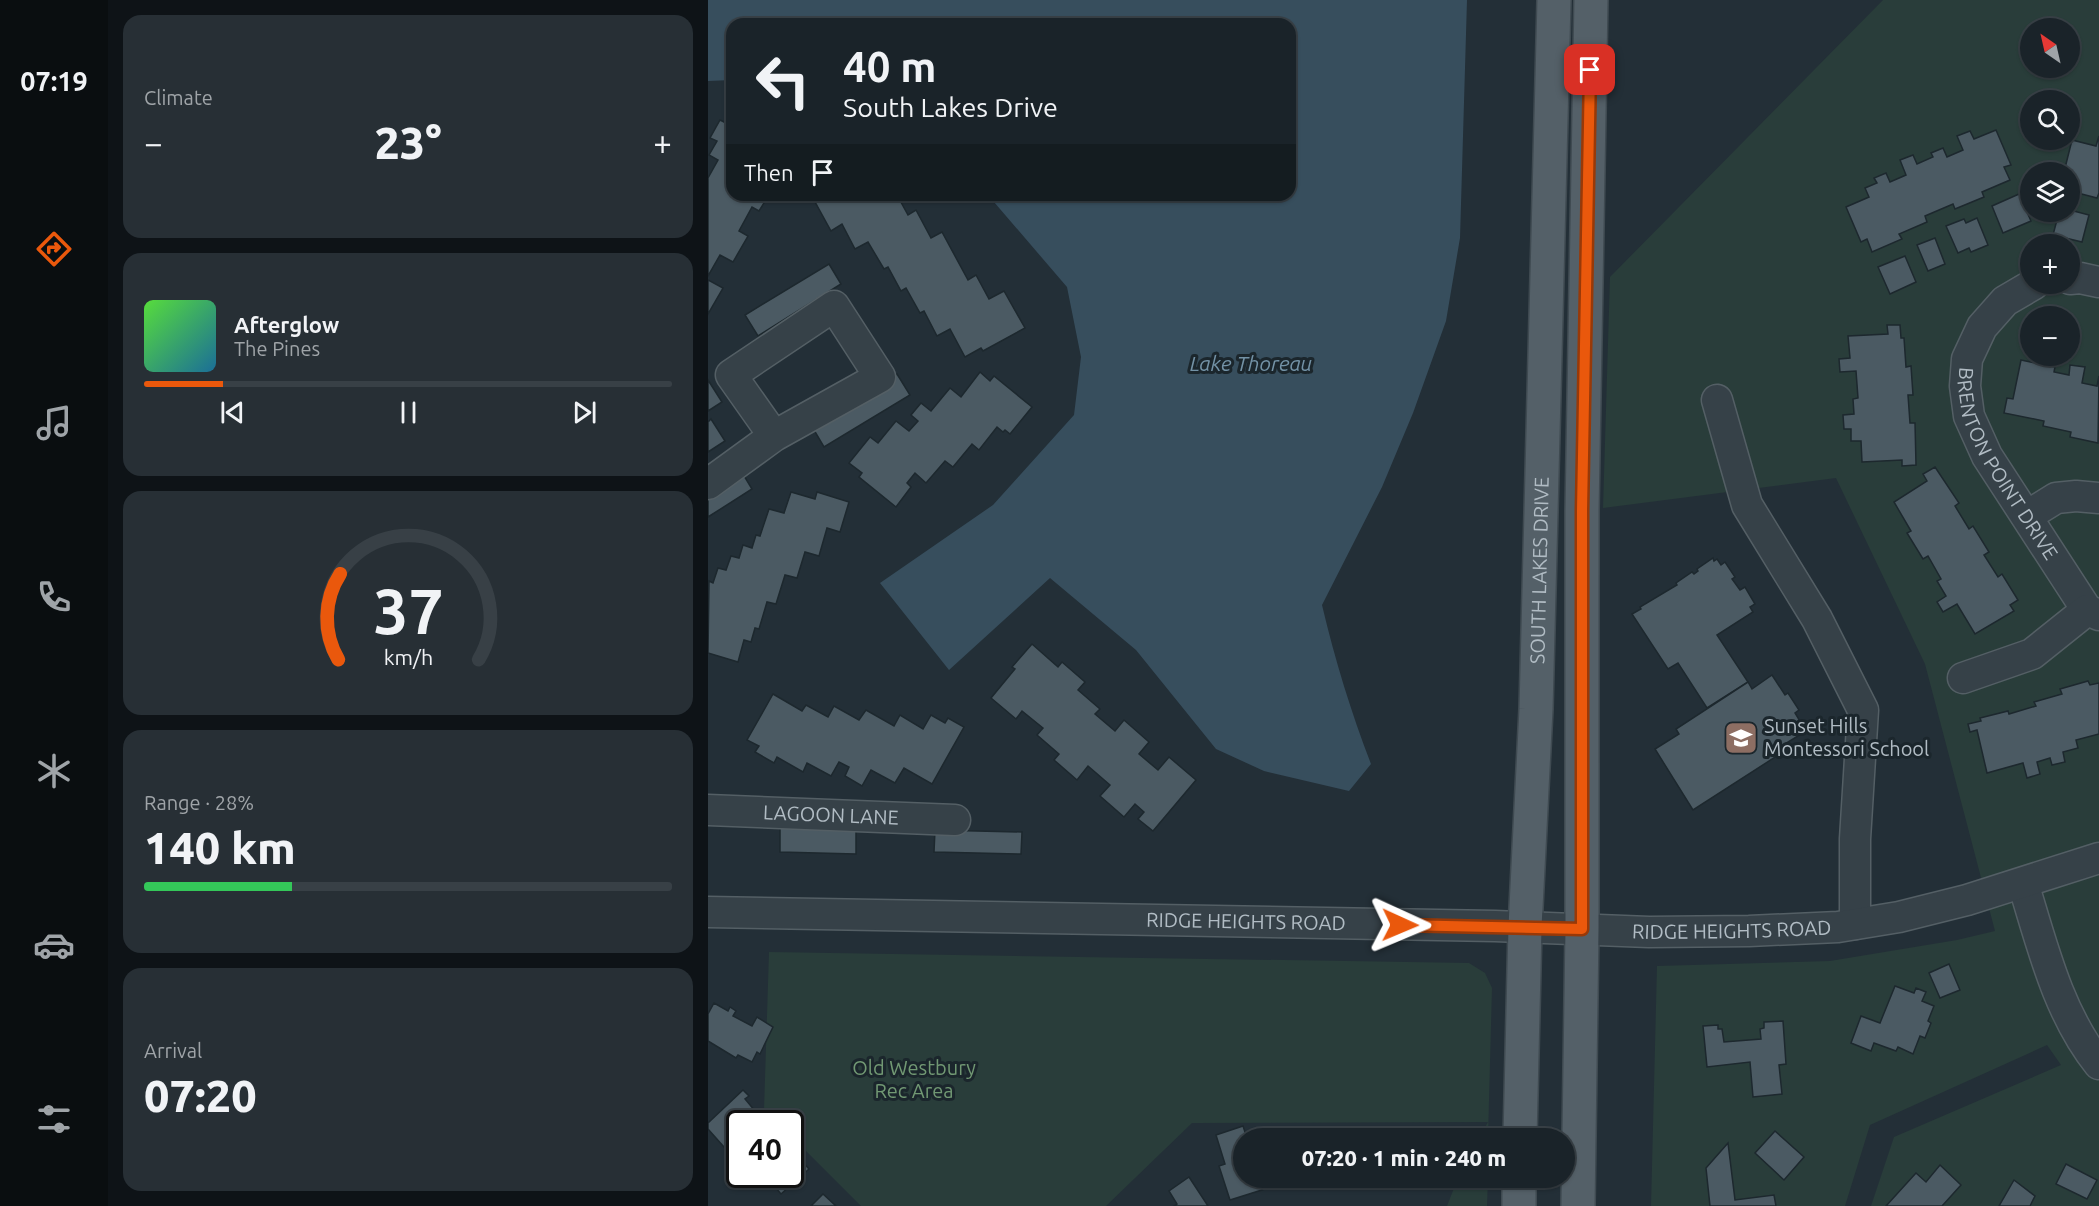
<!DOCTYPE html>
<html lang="en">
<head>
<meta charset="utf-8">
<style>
  :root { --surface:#1a2329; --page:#272f35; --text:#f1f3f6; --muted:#9fa4a8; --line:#384046; --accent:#ea580c }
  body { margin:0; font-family:Ubuntu,sans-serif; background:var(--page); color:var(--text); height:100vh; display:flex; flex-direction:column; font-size:22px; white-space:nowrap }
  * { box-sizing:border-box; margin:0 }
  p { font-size:20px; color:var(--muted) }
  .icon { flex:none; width:33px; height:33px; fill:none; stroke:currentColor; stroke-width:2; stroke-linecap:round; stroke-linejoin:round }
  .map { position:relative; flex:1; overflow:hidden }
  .drawer { display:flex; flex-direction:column; gap:15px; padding:15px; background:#0e1317; width:600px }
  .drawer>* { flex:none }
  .top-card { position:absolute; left:18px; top:18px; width:570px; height:183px; border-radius:18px; box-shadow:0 2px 4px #0004,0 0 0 2px var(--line); background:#1a2329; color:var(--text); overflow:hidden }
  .needle { width:39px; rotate:326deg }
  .controls { position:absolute; left:1312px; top:18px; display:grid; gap:12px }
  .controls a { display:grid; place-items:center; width:60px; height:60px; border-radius:50%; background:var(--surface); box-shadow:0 2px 4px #0004,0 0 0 2px var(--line); font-size:30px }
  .speed { position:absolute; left:18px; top:1110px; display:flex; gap:12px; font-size:30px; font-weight:700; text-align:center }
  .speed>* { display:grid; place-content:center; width:78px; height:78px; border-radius:50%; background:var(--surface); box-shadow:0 2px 4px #0004,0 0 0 2px var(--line); line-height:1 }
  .speed .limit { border:3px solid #111; border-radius:9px; background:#fff; color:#111 }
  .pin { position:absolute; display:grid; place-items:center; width:51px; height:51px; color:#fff; margin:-26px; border-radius:12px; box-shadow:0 3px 9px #0006 }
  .me { position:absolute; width:66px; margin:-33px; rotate:91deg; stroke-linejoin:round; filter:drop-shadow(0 0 4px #0008) }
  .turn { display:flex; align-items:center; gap:21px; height:126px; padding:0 18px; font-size:27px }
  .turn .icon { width:78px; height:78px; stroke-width:2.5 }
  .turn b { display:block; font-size:42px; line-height:51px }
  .then { display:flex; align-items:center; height:57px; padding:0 18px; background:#0003; gap:12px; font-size:22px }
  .big { font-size:45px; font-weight:800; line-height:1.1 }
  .drawer .widget { flex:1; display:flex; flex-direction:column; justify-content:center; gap:9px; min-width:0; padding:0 21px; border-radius:18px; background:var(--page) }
  .drawer .dial { align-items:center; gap:0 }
  .dial svg { height:156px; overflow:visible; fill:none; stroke:var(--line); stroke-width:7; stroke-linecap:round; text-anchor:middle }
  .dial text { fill:var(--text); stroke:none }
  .song { display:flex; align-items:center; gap:18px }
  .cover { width:72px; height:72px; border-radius:9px; background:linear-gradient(135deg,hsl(110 70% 55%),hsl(200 70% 35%)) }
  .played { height:6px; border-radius:3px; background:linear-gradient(90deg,var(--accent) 15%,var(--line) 15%) }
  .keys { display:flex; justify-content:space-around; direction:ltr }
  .heat { display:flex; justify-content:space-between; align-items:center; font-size:33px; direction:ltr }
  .charge { height:9px; border-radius:4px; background:linear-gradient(90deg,#34c759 28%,var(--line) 0) }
  .trip { position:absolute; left:525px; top:1128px; width:342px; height:60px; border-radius:30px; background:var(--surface); box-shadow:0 2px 4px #0004,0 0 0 2px var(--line); font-weight:800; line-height:60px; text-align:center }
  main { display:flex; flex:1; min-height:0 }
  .dock { display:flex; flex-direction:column; width:108px; justify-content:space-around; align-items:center; background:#0a0e10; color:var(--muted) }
  .dock .icon { width:42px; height:42px }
  .dock .current { color:var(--accent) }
  .dock b { font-size:27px; color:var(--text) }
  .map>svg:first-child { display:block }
</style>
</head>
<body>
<main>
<nav class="dock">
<b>07:19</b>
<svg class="icon current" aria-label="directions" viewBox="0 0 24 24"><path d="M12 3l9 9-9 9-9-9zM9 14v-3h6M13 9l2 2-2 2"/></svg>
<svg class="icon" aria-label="music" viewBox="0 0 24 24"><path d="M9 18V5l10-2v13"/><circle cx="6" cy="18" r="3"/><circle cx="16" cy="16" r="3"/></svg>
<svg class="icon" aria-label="phone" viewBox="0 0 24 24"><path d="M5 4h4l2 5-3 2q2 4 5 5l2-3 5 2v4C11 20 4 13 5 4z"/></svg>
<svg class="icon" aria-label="climate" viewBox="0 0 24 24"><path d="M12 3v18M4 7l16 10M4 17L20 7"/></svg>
<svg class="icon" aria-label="car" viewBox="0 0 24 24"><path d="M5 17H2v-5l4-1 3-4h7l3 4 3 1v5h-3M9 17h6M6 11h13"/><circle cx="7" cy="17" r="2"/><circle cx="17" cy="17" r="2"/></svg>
<svg class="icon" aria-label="filters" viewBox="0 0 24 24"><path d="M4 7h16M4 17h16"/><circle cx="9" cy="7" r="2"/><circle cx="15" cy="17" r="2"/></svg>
</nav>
<section class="drawer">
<div class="widget"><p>Climate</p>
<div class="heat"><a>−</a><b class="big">23°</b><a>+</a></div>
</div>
<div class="widget">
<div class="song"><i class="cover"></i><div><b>Afterglow</b><p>The Pines</p></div></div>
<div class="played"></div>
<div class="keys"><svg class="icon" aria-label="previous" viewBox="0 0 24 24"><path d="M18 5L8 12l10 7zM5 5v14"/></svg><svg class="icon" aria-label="pause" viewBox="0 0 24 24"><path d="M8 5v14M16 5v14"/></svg><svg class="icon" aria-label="next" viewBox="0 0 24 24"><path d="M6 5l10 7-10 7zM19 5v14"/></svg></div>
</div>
<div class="widget dial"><svg viewBox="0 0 100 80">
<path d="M14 69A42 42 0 1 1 86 69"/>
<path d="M14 69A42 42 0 0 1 15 25" stroke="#ea580c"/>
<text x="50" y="56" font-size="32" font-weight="700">37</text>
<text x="50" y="72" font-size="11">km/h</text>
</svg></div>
<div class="widget"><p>Range · 28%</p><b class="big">140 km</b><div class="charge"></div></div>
<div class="widget"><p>Arrival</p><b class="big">07:20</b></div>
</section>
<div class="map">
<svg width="1391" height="1206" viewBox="0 0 1391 1206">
  <rect width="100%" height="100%" fill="#232f37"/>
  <g fill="#293d3a" fill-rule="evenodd">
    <path d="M 1175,0 L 1391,0 L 1391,1206 L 1163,1206 L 1186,1137 L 1353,1065 L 1339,1045 L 1162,1125 L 1137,1206 L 943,1206 L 949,966 L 1122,961 L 1249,940 L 1287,931 L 1217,664 L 1128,478 L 895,508 L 902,277 ZM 1323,28 L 1362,28 L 1362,68 L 1323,68 ZM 1323,100 L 1362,100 L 1362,140 L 1323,140 ZM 1323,172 L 1362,172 L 1362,212 L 1323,212 ZM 1323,244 L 1362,244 L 1362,284 L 1323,284 ZM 1323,316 L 1362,316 L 1362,356 L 1323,356 Z"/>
    <polygon points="61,952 761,963 777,973 784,988 780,1138 771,1138 780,1122 484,1123 398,1206 153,1206 83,1136 82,1124 70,1123 56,1110"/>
    <polygon points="750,1178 780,1178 779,1206 739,1206"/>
  </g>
  <path fill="#374e5d" d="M 0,0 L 759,0 L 752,238 L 738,321 L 705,413 L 674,487 L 614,605 C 627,660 643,712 663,764 L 641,791 L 556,771 L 508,749 L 428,650 L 342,578 L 241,670 L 172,583 L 285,505 L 366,415 L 373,357 L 359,287 L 280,195 L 582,195 L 582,24 L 24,24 L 24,80 L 0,81 Z"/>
  <g fill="#4b5a63" stroke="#1d282e" stroke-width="1.5">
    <polygon points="12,120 24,126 24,195 61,195 51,211 44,207 31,231 40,236 25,262 12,255 0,276 0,178 10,160 1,155 9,141 2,138"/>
    <polygon points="1288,130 1303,165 1296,167 1302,180 1274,192 1276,197 1247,209 1245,204 1217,216 1219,222 1191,234 1194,239 1164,252 1159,239 1153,242 1138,207 1161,197 1157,188 1169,183 1166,178 1178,173 1182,182 1198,175 1192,160 1205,155 1209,164 1225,157 1223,153 1235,148 1239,157 1255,150 1249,136 1262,131 1266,139"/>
    <polygon points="1391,136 1391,193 1389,198 1362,191 1362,172 1356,172 1364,140 1388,146"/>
    <polygon points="1311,194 1323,221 1295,233 1284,206"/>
    <polygon points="116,195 189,195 200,215 208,210 223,238 234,232 260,280 268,275 281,299 296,291 317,328 275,351 273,348 257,357 242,329 229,336 216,311 212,313 198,288 193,291 180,267 176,269 160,242 147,249 134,224 123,231 106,200"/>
    <polygon points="1362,210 1381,215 1374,242 1345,235 1351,212 1362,212"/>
    <polygon points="1269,218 1280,245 1263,252 1261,248 1250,253 1238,226 1256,219 1258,223"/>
    <polygon points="1227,238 1237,264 1220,271 1209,245"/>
    <polygon points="1197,256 1208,282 1182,294 1170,267"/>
    <polygon points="121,264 133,284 50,336 37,315"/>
    <polygon points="0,280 15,288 0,314"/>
    <polygon points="1179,325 1192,325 1193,338 1196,338 1198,367 1203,366 1205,395 1200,395 1202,423 1207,423 1208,465 1194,466 1194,460 1154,462 1153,441 1143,441 1143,429 1136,429 1135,415 1146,414 1145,399 1150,398 1148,371 1132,372 1131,359 1142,358 1140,336 1180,334"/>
    <polygon points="1313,360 1347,367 1346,372 1361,375 1362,365 1377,367 1374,383 1389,386 1391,376 1390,443 1362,437 1363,432 1335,426 1336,421 1296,413 1299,398 1305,399"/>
    <polygon points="272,372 282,381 286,376 324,407 302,434 297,430 295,432 289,427 271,450 264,444 245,467 237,461 218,483 207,473 199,483 203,487 188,507 151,477 154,473 141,463 162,437 170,443 188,421 201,431 210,421 203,415 213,403 223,411 242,388 253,397"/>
    <polygon points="189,374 202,395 116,447 103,425"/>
    <polygon points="0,380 14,402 0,411"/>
    <polygon points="3,419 17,441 0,452 0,422"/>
    <polygon points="1227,467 1251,503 1247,506 1261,529 1265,526 1281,552 1276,555 1290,577 1294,574 1310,600 1302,605 1306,611 1267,634 1249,604 1235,612 1229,602 1238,596 1229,581 1233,579 1220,556 1215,559 1199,533 1203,531 1186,502 1219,481 1215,474"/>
    <polygon points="32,469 44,489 0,517 0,488"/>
    <polygon points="83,492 107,499 109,492 141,502 132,532 119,528 111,556 97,552 89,578 77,575 68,604 59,602 51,629 47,628 43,642 36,640 30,662 0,653 1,581 5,583 10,568 18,570 23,556 31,558 35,545 44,548 48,535 52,536 61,509 76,513"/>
    <polygon points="1005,558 1006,561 1009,559 1013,565 1017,562 1027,577 1024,579 1032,590 1037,587 1047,604 1042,607 1045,612 1009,635 1040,682 999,708 970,663 960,669 924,614 933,609 932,607 969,585 968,583 984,572 986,574 990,571 989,569"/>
    <polygon points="324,644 350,667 354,662 377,682 370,690 392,709 387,714 407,731 416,720 441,742 431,754 450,770 461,757 488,780 445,831 430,819 436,812 427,804 416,817 392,796 402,785 380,766 369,780 346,760 351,754 329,735 335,728 314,711 308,719 283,698 307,669 304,667"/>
    <polygon points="1064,675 1077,695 1080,693 1091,710 1087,713 1098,731 1072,747 1075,752 985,810 947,749 971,734 968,729 1040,682 1044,689"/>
    <polygon points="1380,681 1382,685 1391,683 1391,734 1368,740 1370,748 1355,752 1357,762 1344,765 1342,758 1329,762 1332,774 1319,778 1315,763 1279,773 1269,730 1262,732 1260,724 1273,721 1272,718 1300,711 1301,714 1328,706 1326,702 1354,694 1352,689"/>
    <polygon points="65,694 94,711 98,705 120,717 126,706 151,720 158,710 186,726 192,715 215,729 223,715 237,723 240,718 256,727 224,784 196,768 187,783 163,770 154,786 137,776 141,767 131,762 123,776 99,763 95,772 69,757 66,763 47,752 51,746 39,740"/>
    <polygon points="72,827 148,829 148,854 72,852"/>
    <polygon points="227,830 314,832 313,854 226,852"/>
    <polygon points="1241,964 1252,990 1232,998 1221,973"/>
    <polygon points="1187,986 1206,993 1208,988 1218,992 1214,1001 1226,1006 1220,1021 1223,1023 1217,1038 1212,1036 1205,1054 1190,1047 1188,1051 1166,1043 1163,1051 1143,1043 1153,1016 1172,1023"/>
    <polygon points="6,1003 20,1011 22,1007 28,1011 25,1016 44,1026 49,1017 65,1027 52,1054 49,1052 44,1062 30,1055 28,1058 0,1041 0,1014"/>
    <polygon points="1075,1021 1078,1064 1071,1065 1074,1094 1045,1097 1042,1062 999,1067 995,1026 1010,1025 1010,1029 1014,1029 1016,1042 1053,1039 1052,1029 1056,1028 1056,1022"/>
    <polygon points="35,1090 41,1096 37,1099 47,1111 37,1120 40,1124 32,1124 32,1149 24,1156 0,1129 0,1123"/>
    <polygon points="535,1126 539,1138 536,1138 536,1178 560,1178 553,1180 557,1189 522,1200 511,1166 517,1164 508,1135"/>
    <polygon points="1067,1131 1096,1157 1076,1180 1047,1153"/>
    <polygon points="575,1134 598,1135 598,1138 575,1138"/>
    <polygon points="1020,1143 1027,1200 1066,1195 1068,1206 1002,1206 998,1168"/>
    <polygon points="82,1148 101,1169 73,1194 56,1174 82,1174"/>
    <polygon points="1358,1164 1389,1180 1379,1199 1348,1184"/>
    <polygon points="1232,1165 1253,1185 1234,1206 1178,1206 1208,1173 1218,1182"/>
    <polygon points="481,1177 500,1206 466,1206 469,1204 461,1191"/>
    <polygon points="576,1178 618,1178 618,1183 576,1182"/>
    <polygon points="636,1178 671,1178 671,1184 636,1183"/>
    <polygon points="700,1178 743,1178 742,1186 700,1185"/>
    <polygon points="1306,1180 1327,1196 1322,1206 1291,1206"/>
    <polygon points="115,1194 128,1206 103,1206"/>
  </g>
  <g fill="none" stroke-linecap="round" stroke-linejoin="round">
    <defs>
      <g id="minor">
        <polyline points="1362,279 1372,278 1391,282"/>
        <path id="s1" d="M 1326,284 L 1297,301 L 1274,327 L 1259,359 L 1257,386 L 1261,416 L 1279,456 L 1379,610 L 1391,615"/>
        <polyline points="1009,400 1039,505 1109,619 1155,710 1147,839 1147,924"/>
        <polyline points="0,484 66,436 172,377 126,306 23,375 66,436"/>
        <polyline points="1319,516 1348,498 1368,496 1391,498"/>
        <polyline points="1255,678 1324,654 1379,610"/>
        <path id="s2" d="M 0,810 L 247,820"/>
        <path d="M 1315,883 C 1334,945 1350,1013 1391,1064"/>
        <path id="s3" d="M 0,912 L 787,926 L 941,932 L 1041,931 L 1130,927 L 1191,917 L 1259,900 L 1391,858"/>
      </g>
      <g id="major">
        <path id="s4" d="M 812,1138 L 817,927 L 828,709 L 846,0"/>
        <polyline points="811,1206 811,1178"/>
        <polyline points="870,1206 874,929 874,511 883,0"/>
      </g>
    </defs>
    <use href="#minor" stroke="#545f65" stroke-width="33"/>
    <use href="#major" stroke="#3f4a51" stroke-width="36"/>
    <use href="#minor" stroke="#364148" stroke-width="30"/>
    <use href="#major" stroke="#546068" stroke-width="33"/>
  </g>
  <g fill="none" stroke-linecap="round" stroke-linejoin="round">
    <defs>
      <polyline id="route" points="692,925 874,929 874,511 882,70"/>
    </defs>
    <use href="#route" stroke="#983908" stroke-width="15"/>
    <use href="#route" stroke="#ea580c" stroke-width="10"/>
  </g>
  <defs>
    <symbol id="school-square" viewBox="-11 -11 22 22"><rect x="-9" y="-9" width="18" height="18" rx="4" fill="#8d6e63" stroke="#1b262c"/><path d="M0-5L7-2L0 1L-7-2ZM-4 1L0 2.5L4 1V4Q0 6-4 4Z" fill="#fff"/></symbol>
  </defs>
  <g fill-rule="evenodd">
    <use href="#school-square" x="1014" y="719" width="38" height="38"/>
  </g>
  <g text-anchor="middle" stroke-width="6" stroke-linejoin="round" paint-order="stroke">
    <g font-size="20" fill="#b1bcc4" stroke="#1b262c">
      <text dy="7" stroke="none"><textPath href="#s1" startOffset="219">BRENTON POINT DRIVE</textPath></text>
      <text dy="7" stroke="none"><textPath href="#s4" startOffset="568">SOUTH LAKES DRIVE</textPath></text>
      <text dy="7" stroke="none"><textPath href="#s2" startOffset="123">LAGOON LANE</textPath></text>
      <text dy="7" stroke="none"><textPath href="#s3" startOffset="538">RIDGE HEIGHTS ROAD</textPath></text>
      <text dy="7" stroke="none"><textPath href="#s3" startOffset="1024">RIDGE HEIGHTS ROAD</textPath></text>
    </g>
    <g font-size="20" fill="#b1bcc4" stroke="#1b262c" text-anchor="start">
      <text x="1056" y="733">Sunset Hills<tspan x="1056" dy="23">Montessori School</tspan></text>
    </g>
    <g font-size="20" fill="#719873" stroke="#1b262c">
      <text x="206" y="1075">Old Westbury<tspan x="206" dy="23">Rec Area</tspan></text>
    </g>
    <g font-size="21" font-style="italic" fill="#7392a6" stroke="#1b262c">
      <text x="543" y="371">Lake Thoreau</text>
    </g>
  </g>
</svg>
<div class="controls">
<a><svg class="needle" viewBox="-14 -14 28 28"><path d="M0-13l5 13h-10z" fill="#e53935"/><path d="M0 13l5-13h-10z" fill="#9fa4a8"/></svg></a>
<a><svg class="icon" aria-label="search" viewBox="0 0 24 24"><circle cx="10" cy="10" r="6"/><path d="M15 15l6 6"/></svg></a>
<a><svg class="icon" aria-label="layers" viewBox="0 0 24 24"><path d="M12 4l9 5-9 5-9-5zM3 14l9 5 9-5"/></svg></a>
<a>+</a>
<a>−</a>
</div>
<div class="speed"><div class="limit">40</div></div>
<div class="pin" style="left:882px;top:70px;background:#d93025"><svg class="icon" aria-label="arrive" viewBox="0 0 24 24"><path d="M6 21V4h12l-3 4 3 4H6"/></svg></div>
<svg class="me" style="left:692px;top:925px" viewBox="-20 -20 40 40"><path d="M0-17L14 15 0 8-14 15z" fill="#ea580c" stroke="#fff" stroke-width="4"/></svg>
<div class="trip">07:20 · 1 min · 240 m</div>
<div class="top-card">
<div class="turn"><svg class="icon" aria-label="left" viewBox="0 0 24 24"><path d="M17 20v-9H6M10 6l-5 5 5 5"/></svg><div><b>40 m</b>South Lakes Drive</div></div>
<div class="then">Then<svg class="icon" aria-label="arrive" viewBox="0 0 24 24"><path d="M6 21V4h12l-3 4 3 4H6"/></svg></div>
</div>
</div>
</main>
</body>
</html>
